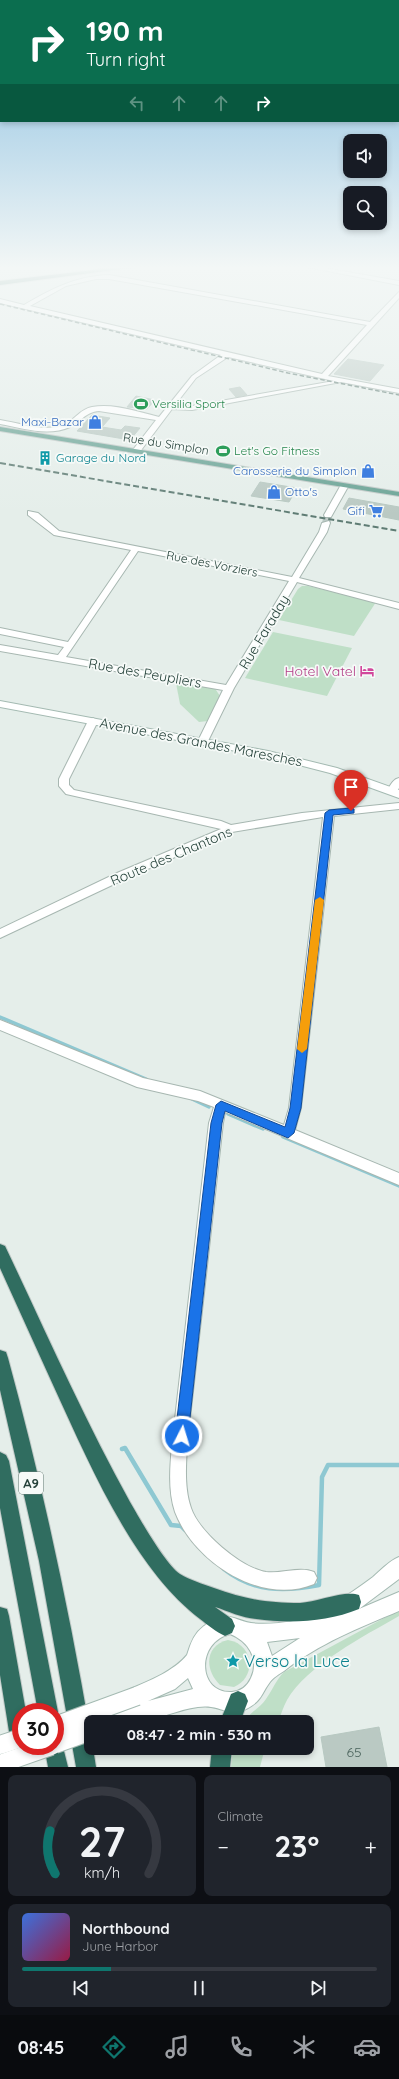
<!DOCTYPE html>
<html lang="en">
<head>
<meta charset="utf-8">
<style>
  :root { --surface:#171b24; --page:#20242c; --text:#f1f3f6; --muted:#9ea1a6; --line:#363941; --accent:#0f766e }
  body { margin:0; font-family:Quicksand,sans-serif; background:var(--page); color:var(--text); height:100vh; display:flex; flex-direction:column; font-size:15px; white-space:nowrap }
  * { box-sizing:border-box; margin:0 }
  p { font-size:13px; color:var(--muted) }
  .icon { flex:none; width:22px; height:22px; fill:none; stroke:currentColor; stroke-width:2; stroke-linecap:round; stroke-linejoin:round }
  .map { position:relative; height:1767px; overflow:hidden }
  .side { display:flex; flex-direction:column; gap:8px; padding:8px; background:#0d0f14; flex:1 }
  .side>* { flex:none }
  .guide { position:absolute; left:0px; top:0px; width:399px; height:122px; box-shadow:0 2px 6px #0003; background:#0b6e4f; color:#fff; overflow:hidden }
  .controls { position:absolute; left:343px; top:134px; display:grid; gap:8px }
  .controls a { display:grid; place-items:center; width:44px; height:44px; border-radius:8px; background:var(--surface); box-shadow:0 2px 6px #0003; font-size:20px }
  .speed { position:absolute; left:12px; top:1703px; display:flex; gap:8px; font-size:20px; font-weight:700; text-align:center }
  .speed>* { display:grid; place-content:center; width:52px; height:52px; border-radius:50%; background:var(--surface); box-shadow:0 2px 6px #0003; line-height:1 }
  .speed .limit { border:6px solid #d22; background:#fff; color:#111 }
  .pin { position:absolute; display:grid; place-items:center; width:34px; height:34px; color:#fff; margin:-41px -17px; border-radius:50% 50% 50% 0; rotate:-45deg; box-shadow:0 0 4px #0007 }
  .pin .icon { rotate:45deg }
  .me { position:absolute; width:44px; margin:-22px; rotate:5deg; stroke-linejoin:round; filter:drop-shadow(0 0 3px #0008) }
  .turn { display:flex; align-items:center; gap:14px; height:84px; padding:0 20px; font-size:18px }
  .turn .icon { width:52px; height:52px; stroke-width:2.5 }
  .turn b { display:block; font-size:28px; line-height:34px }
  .lanes { display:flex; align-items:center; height:38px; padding:0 20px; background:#0003; justify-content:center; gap:20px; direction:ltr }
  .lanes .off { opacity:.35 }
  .big { font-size:30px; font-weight:800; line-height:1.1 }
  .side .card { flex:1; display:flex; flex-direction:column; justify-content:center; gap:6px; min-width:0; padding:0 14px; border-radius:8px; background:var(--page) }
  .side .dial { align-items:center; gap:0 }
  .dial svg { height:104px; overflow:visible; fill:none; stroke:var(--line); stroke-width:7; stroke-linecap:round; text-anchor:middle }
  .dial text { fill:var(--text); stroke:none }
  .song { display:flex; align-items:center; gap:12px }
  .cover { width:48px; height:48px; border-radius:6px; background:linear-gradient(135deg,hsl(220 70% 55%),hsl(340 70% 35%)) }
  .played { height:4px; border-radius:2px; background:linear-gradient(90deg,var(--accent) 25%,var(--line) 25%) }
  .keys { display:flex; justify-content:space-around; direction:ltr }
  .heat { display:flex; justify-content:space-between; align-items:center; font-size:22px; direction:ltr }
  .side .tiles { flex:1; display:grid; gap:8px; grid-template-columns:1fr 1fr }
  .card:last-child { grid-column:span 2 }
  .trip { position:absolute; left:84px; top:1715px; width:230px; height:40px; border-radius:8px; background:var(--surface); box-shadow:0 2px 6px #0003; font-weight:800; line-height:40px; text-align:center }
  .menu { display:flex; height:64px; justify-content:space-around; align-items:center; background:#090b0e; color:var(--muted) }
  .menu .icon { width:28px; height:28px }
  .menu .selected { color:var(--accent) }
  .menu b { font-size:18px; color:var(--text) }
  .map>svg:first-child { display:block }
</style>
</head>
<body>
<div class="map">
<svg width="399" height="1767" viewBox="0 0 399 1767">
  <rect width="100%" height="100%" fill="#e5eeea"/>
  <g fill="#bfdfc7">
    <polygon points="302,586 308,586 376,602 354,636 279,620 298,589"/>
    <polygon points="273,632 352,648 327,696 245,678"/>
    <polygon points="176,683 214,687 220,696 208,721 199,722 180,704"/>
    <path d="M 399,1610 L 399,1616 C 366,1635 306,1666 287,1700 C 283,1707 281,1715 278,1722 L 244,1722 C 250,1712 260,1708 266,1699 C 273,1689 276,1680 284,1672 Z"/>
    <path d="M 228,1640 C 254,1644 257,1677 234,1687 L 220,1685 C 204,1670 205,1645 228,1640 Z"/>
    <polygon points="233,1748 265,1748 260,1767 231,1767"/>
  </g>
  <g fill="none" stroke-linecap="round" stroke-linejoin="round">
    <g stroke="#8ec8d2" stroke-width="3.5">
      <polyline points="0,1017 146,1079"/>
      <polyline points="192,1099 209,1107"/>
      <polyline points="228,1114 263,1129"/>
      <polyline points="283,1137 399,1186"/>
    </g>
    <g stroke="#8ec8d2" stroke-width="4.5">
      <polyline points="122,1449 125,1448 171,1525 181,1526 185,1530"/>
      <path d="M 224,1569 C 253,1592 284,1592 319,1585 L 322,1477 L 328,1465 L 399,1465"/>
    </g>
  </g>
  <g fill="#bac9c3" stroke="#b7c8c1">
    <polygon points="348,359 384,365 370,381 334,374"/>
    <polygon points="240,387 247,395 236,397 229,389"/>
    <polygon points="136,396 150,399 155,400 147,409 127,407"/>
    <polygon points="92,415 110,418 102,427 121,430 125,426 140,428 130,440 77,431"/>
    <polygon points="260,482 297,488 289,502 251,496"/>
    <polygon points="349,498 399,507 399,520 343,509"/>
    <polygon points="379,1727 387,1767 326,1767 321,1737"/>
  </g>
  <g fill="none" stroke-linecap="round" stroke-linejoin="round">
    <polyline stroke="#becbc7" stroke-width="8" stroke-dasharray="8 4" stroke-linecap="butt" points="326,523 328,515"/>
    <defs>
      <g id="minor">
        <path d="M 109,275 L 370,322 L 399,292 L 399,298 L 328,376 L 399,389 L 399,393 L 341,382 L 192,410 L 172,409 L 139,453 L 136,453 L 132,451 L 156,420 L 99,411 C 85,412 81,422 70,427 C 48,437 22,428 0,424 L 0,420 C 20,423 48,434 67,423 C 76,418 81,409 92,407 C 114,403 138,412 159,417 L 192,376 L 221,355 L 0,303 L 0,299 L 24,305 C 51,289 76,276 109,275 ZM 96,279 L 109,279 L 367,325 L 322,374 L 30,306 L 66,286 ZM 228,357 L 334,381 L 192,406 L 175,405 L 196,378 Z"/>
        <polygon points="342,483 349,485 331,517 325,517 324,515"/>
        <path d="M 28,511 L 38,513 L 59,531 L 292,577 L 319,532 L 322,523 L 329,521 L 330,523 L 327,532 L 299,578 L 399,603 L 399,609 L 297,582 L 234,688 L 208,741 L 203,744 L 200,743 L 198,741 L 223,690 L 0,651 L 0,645 L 58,655 L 64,647 L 0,634 L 0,628 L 68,642 L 131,550 L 54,535 L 28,515 ZM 138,551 L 289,581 L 226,685 L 66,657 Z"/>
        <path d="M 93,718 L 98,721 L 69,779 L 69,785 L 74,790 L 221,821 L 231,825 L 302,813 L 399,803 L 399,809 L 334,816 L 301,1108 L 295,1130 L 399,1173 L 399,1185 L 225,1112 L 223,1123 L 187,1445 C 186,1465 184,1488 191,1508 C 199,1532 241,1568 266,1572 C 281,1574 300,1566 314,1572 L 317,1578 L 314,1584 C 261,1606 194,1562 175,1512 C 168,1491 170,1467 172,1445 L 209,1123 L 214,1107 L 198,1101 L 137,1087 L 0,1030 L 0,1020 L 143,1078 L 200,1091 L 284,1125 L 289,1108 L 323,817 L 232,832 L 125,879 L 0,938 L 0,929 L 117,873 L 221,829 L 66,794 L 59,786 L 59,779 L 88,721 Z"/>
        <path d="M 399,778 L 399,788 L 396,793 L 388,793 L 387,791 C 390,786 393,779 399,778 Z"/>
      </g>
      <polygon id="tertiary" points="307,267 319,267 399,281 399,285"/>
      <g id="secondary">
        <polygon points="0,701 268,751 337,768 399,790 399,798 330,773 268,757 0,707"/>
        <path d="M 399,1557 L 399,1579 L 359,1609 L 399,1592 L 399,1611 C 359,1628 318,1644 284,1671 C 279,1674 273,1678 270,1682 C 261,1694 262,1701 246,1709 C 231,1716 225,1709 211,1707 C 192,1704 165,1717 146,1721 C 135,1725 119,1722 107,1722 L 110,1715 L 136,1705 L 130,1703 L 127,1696 L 130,1689 C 149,1681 174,1671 187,1655 C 188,1652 189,1649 190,1646 C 194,1635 200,1627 211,1622 C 231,1611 233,1620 251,1623 C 264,1625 281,1623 293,1621 C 322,1614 350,1594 373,1577 C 381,1570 389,1561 399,1557 ZM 230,1634 C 248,1641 260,1659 251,1678 C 247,1687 241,1691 232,1692 C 197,1694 196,1642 230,1634 ZM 300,1638 L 272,1656 L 267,1642 ZM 188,1678 L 193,1689 L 148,1701 L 175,1689 Z"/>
      </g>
      <polygon id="primary" points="0,427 399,492 399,496 0,431"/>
      <g id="motorway">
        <polygon points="119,267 136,267 0,285 0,281"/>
        <path d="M 0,1244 L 5,1246 C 46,1332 84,1419 130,1502 C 140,1519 165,1564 180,1574 C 190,1580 203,1584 214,1588 C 244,1599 267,1603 300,1603 C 317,1602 345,1590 359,1595 L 361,1602 L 359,1609 C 327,1622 290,1624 256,1619 C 242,1618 228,1611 215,1607 L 232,1619 L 235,1626 L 232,1633 L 225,1636 C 216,1632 208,1625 200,1619 C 133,1568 89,1463 54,1387 C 36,1347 18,1308 0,1268 Z"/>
        <path d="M 0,1350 L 6,1352 L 8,1358 C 42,1483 69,1609 91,1737 L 91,1748 L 93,1748 L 96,1767 L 76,1767 L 39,1561 L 0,1390 Z"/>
        <polygon points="0,1452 6,1455 9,1461 58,1712 55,1719 55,1712 38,1712 0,1508"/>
        <polygon points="0,1607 7,1609 9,1616 26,1712 21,1712 21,1746 30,1746 28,1751 21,1754 14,1751 11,1744 0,1675"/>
        <polygon points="238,1691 245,1694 248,1701 240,1722 220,1722 231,1694"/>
        <polygon points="55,1736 61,1739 68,1767 48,1767 44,1746 55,1746"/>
        <polygon points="212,1748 232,1748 230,1767 210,1767"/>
      </g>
    </defs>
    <use href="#minor" stroke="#a7b7b1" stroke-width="2"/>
    <use href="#tertiary" stroke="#a7b7b1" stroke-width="2"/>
    <use href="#secondary" stroke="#a4bab2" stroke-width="2"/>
    <use href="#primary" stroke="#c2cac8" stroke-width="2"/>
    <use href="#motorway" stroke="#c2cac8" stroke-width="2"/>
    <use href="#minor" fill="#fff" fill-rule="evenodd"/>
    <use href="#tertiary" fill="#fff" fill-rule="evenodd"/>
    <use href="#secondary" fill="#fff" fill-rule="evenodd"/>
    <use href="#primary" fill="#6aa395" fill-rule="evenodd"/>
    <use href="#motorway" fill="#306d60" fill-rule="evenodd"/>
    <polyline stroke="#5f7c74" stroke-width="1.5" stroke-dasharray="4.5 2.5" stroke-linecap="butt" points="0,304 288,373 399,395"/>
    <polyline stroke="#5f7c74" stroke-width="2" stroke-dasharray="6 3" stroke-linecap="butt" points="0,463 399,531"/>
    <defs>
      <g id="secondary-bridge">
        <polyline points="55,1726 137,1696"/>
        <polyline points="55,1744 91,1731"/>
        <polyline points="0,1745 21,1738"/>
        <polyline points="0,1764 51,1746"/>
      </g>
    </defs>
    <use href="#secondary-bridge" stroke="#a4bab2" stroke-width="20" stroke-linecap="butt"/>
    <use href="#secondary-bridge" stroke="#fff" stroke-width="18"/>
  </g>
  <linearGradient id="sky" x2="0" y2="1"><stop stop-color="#84bcdf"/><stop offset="0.52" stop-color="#f3f7f6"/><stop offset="1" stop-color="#f3f7f6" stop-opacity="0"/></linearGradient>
  <rect width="399" height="514" fill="url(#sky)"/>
  <polygon fill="#1a73e8" stroke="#114b97" points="351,808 354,809 354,813 333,815 301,1108 294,1133 288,1138 225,1111 222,1123 188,1436 186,1440 182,1442 177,1440 175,1436 211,1123 216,1105 221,1101 285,1127 290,1108 325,813 329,810"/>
  <polygon fill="#f59e0b" points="320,897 324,900 307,1049 302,1053 297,1049 315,900"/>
  <defs>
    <symbol id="stadium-bare" viewBox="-9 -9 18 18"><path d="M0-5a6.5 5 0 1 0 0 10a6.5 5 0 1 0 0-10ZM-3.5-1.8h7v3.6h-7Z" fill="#2e9e5b" stroke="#f6faf8" stroke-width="2.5" paint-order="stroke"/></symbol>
    <symbol id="shop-bare" viewBox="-9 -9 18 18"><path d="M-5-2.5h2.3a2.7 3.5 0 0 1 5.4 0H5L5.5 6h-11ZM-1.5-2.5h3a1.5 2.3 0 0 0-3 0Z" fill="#3f7fe0" stroke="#f6faf8" stroke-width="2.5" paint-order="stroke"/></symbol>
    <symbol id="building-bare" viewBox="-9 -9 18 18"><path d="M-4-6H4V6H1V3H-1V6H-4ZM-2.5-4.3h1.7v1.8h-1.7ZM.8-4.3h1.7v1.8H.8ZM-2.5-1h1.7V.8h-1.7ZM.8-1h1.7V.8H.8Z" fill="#0f9aa8" stroke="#f6faf8" stroke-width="2.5" paint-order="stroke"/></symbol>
    <symbol id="supermarket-bare" viewBox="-9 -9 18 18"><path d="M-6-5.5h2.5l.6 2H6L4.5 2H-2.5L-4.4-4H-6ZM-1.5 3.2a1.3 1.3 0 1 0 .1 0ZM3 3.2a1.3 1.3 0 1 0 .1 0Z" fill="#3f7fe0" stroke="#f6faf8" stroke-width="2.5" paint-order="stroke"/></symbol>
    <symbol id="hotel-bare" viewBox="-9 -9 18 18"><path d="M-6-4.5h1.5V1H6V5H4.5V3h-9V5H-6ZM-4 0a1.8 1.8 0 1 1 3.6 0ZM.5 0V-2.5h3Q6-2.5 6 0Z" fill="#d1479c" stroke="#f6faf8" stroke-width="2.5" paint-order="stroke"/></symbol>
    <symbol id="sight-bare" viewBox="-9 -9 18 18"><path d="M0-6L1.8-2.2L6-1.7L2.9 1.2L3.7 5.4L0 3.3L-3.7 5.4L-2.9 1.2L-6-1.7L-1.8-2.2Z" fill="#0f9aa8" stroke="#f6faf8" stroke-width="2.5" paint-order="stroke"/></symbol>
  </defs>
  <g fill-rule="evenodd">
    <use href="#stadium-bare" x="131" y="394" width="20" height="20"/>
    <use href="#shop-bare" x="85" y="412" width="20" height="20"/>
    <use href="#stadium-bare" x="213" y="441" width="20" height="20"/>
    <use href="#building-bare" x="35" y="448" width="20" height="20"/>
    <use href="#shop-bare" x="358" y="461" width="20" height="20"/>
    <use href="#shop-bare" x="264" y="482" width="20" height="20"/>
    <use href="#supermarket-bare" x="366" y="501" width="20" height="20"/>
    <use href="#hotel-bare" x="357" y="661" width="20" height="20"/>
    <use href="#sight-bare" x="223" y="1651" width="20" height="20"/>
  </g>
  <g text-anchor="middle" stroke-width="3.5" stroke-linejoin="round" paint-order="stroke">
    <g font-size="12" fill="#27864d" stroke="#f6faf8" text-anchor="start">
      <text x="152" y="408">Versilia Sport</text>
      <text x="234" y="455">Let's Go Fitness</text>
    </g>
    <g font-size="12" fill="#366cbe" stroke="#f6faf8" text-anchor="end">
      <text x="84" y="426">Maxi-Bazar</text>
      <text x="357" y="475">Carosserie du Simplon</text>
      <text x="285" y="496" text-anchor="start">Otto's</text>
      <text x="365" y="515">Gifi</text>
    </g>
    <g font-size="12" fill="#244139" stroke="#f6faf8">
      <text transform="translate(166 444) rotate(9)" y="4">Rue du Simplon</text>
      <text transform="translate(212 564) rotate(11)" y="4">Rue des Vorziers</text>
    </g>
    <g font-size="12" fill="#0d838f" stroke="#f6faf8" text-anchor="start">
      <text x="56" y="462">Garage du Nord</text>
    </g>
    <rect fill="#f6faf8" stroke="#637872" stroke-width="1" x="19" y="1472" width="24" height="22" rx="3"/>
    <g font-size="13" font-weight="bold" fill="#244139">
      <text x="31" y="1488">A9</text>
    </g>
    <g font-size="14" fill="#244139" stroke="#f6faf8">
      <text transform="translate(264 632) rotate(-59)" y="5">Rue Faraday</text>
      <text transform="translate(145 673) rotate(10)" y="5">Rue des Peupliers</text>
      <text transform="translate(201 742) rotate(11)" y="5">Avenue des Grandes Maresches</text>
      <text transform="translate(171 856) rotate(-23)" y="5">Route des Chantons</text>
    </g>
    <g font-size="14" fill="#b23c85" stroke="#f6faf8" text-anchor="end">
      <text x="356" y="676">Hotel Vatel</text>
    </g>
    <g font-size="14" fill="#4a635c">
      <text x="354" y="1757">65</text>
    </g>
    <g font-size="17" fill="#0d838f" stroke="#f6faf8" text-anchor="start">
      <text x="244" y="1667">Verso la Luce</text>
    </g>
  </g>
</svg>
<div class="controls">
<a><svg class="icon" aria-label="sound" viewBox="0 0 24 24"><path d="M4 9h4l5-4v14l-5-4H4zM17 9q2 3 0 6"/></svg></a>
<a><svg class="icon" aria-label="search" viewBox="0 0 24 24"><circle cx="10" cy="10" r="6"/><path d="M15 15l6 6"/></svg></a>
</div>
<div class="speed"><div class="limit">30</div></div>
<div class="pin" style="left:351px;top:811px;background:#d93025"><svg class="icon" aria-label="arrive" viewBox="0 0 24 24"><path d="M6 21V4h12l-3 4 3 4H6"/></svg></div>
<svg class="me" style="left:182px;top:1436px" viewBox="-20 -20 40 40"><circle r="17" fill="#1a73e8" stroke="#fff" stroke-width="3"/><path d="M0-11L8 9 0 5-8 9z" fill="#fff"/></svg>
<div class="trip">08:47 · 2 min · 530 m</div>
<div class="guide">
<div class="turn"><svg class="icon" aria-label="right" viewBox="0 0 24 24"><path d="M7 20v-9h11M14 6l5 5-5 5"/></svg><div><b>190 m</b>Turn right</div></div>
<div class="lanes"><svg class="icon off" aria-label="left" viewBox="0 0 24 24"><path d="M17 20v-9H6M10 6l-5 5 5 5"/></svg><svg class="icon off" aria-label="ahead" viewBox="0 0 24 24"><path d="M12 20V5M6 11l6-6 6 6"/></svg><svg class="icon off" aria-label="ahead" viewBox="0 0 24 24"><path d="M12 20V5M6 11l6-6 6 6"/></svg><svg class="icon" aria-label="right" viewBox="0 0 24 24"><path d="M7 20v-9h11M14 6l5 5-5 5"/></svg></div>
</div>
</div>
<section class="side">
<div class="tiles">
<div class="card dial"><svg viewBox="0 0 100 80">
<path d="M14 69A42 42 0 1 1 86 69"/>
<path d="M14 69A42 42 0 0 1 10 36" stroke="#0f766e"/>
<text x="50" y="56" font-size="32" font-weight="700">27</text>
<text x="50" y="72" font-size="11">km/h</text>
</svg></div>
<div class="card"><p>Climate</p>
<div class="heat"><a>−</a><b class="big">23°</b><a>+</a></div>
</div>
<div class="card">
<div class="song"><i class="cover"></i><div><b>Northbound</b><p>June Harbor</p></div></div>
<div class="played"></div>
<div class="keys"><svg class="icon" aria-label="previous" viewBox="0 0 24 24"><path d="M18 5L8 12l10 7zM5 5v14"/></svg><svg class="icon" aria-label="pause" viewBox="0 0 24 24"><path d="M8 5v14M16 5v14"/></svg><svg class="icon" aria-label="next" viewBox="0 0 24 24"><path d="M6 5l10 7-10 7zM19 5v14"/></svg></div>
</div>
</div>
</section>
<nav class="menu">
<b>08:45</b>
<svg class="icon selected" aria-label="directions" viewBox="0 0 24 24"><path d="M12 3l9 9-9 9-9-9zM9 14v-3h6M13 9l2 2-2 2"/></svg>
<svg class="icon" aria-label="music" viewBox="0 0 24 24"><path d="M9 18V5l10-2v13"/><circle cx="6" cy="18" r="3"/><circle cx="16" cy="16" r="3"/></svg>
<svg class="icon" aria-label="phone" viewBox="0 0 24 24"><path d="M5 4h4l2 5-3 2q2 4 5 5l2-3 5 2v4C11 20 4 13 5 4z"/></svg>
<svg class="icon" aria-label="climate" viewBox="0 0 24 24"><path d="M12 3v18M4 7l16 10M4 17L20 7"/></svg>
<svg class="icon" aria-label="car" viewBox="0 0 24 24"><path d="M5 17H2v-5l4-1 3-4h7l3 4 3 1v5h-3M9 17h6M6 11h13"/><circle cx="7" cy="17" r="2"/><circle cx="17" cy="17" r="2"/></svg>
</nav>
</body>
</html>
